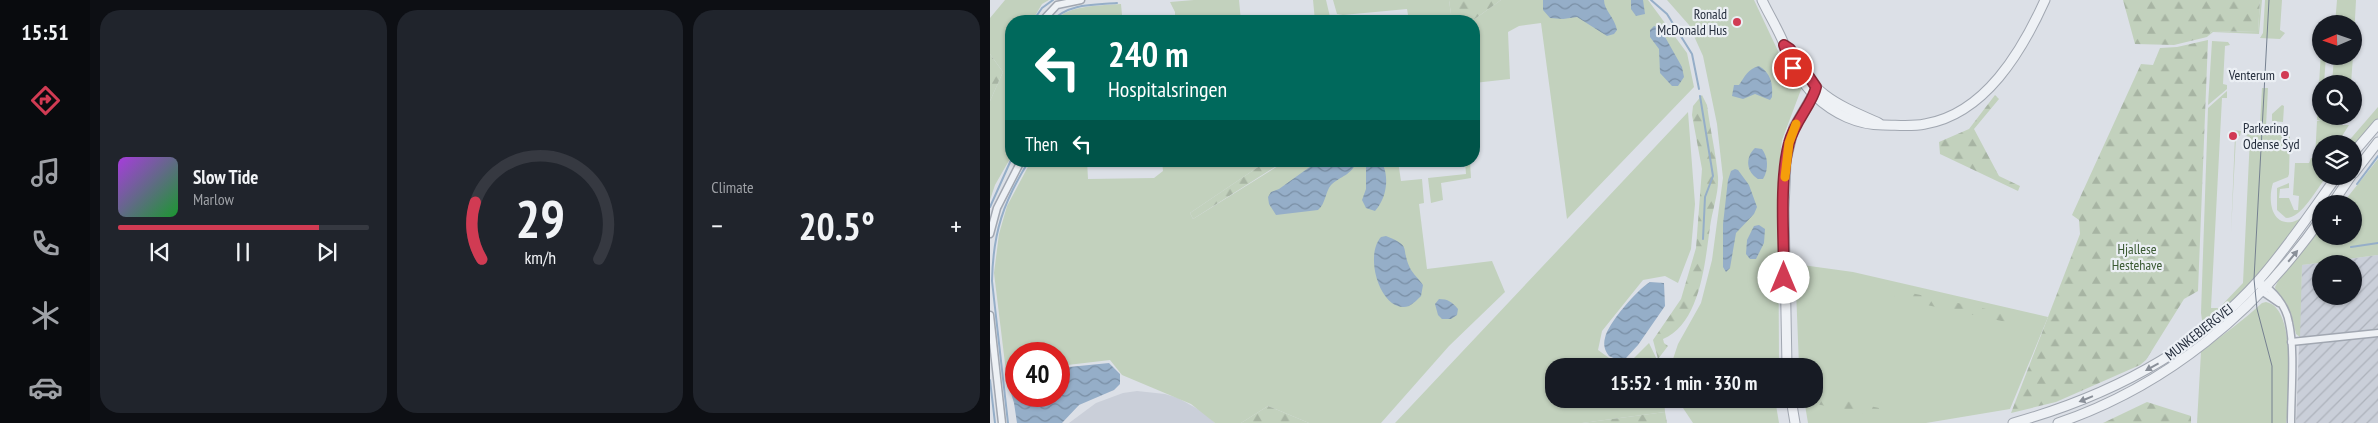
<!DOCTYPE html>
<html lang="en">
<head>
<meta charset="utf-8">
<style>
  :root { --surface:#171b24; --page:#20242c; --text:#f1f3f6; --muted:#9ea1a6; --line:#363941; --accent:#d13b53 }
  body { margin:0; font-family:"PT Sans Narrow",sans-serif; background:var(--page); color:var(--text); height:100vh; display:flex; flex-direction:column; font-size:19px; white-space:nowrap }
  * { box-sizing:border-box; margin:0 }
  p { font-size:16px; color:var(--muted) }
  .icon { flex:none; width:28px; height:28px; fill:none; stroke:currentColor; stroke-width:2; stroke-linecap:round; stroke-linejoin:round }
  .map { position:relative; flex:1; overflow:hidden }
  .drawer { display:flex; flex-direction:column; gap:10px; padding:10px; background:#0d0f14; width:900px }
  .drawer>* { flex:none }
  .banner { position:absolute; left:15px; top:15px; width:475px; height:152px; border-radius:20px; box-shadow:0 1px 4px #0004; background:#00695c; color:#fff; overflow:hidden }
  .needle { width:32px; rotate:268deg }
  .tools { position:absolute; left:1322px; top:15px; display:grid; gap:10px }
  .tools a { display:grid; place-items:center; width:50px; height:50px; border-radius:50%; background:var(--surface); box-shadow:0 1px 4px #0004; font-size:25px }
  .speed { position:absolute; left:15px; top:342px; display:flex; gap:10px; font-size:25px; font-weight:700; text-align:center }
  .speed>* { display:grid; place-content:center; width:65px; height:65px; border-radius:50%; background:var(--surface); box-shadow:0 1px 4px #0004; line-height:1 }
  .speed .limit { border:8px solid #d22; background:#fff; color:#111 }
  .pin { position:absolute; display:grid; place-items:center; width:42px; height:42px; color:#fff; margin:-21px; border:2px solid #fff; border-radius:50%; box-shadow:0 1px 5px #0007 }
  .me { position:absolute; width:55px; margin:-28px; rotate:0deg; stroke-linejoin:round; filter:drop-shadow(0 0 4px #0008) }
  .turn { display:flex; align-items:center; gap:18px; height:105px; padding:0 20px; font-size:22px }
  .turn .icon { width:65px; height:65px; stroke-width:2.5 }
  .turn b { display:block; font-size:35px; line-height:42px }
  .then { display:flex; align-items:center; height:48px; padding:0 20px; background:#0003; gap:10px; font-size:19px }
  .big { font-size:38px; font-weight:700; line-height:1.1 }
  .drawer .widget { flex:1; display:flex; flex-direction:column; justify-content:center; gap:8px; min-width:0; padding:0 18px; border-radius:20px; background:var(--page) }
  .drawer .dial { align-items:center; gap:0 }
  .dial svg { height:130px; overflow:visible; fill:none; stroke:var(--line); stroke-width:7; stroke-linecap:round; text-anchor:middle }
  .dial text { fill:var(--text); stroke:none }
  .song { display:flex; align-items:center; gap:15px }
  .cover { width:60px; height:60px; border-radius:8px; background:linear-gradient(135deg,hsl(280 70% 55%),hsl(130 70% 35%)) }
  .played { height:5px; border-radius:2px; background:linear-gradient(90deg,var(--accent) 80%,var(--line) 80%) }
  .keys { display:flex; justify-content:space-around; direction:ltr }
  .heat { display:flex; justify-content:space-between; align-items:center; font-size:28px; direction:ltr }
  .drawer .tiles { flex:1; display:grid; gap:10px; grid-template-columns:repeat(3,1fr) }
  .trip { position:absolute; left:555px; top:358px; width:278px; height:50px; border-radius:20px; background:var(--surface); box-shadow:0 1px 4px #0004; font-weight:700; line-height:50px; text-align:center }
  main { display:flex; flex:1; min-height:0 }
  .dock { display:flex; flex-direction:column; width:90px; justify-content:space-around; align-items:center; background:#090b0e; color:var(--muted) }
  .dock .icon { width:35px; height:35px }
  .dock .on { color:var(--accent) }
  .dock b { font-size:22px; color:var(--text) }
  .map>svg:first-child { display:block }
</style>
</head>
<body>
<main>
<nav class="dock">
<b>15:51</b>
<svg class="icon on" aria-label="directions" viewBox="0 0 24 24"><path d="M12 3l9 9-9 9-9-9zM9 14v-3h6M13 9l2 2-2 2"/></svg>
<svg class="icon" aria-label="music" viewBox="0 0 24 24"><path d="M9 18V5l10-2v13"/><circle cx="6" cy="18" r="3"/><circle cx="16" cy="16" r="3"/></svg>
<svg class="icon" aria-label="phone" viewBox="0 0 24 24"><path d="M5 4h4l2 5-3 2q2 4 5 5l2-3 5 2v4C11 20 4 13 5 4z"/></svg>
<svg class="icon" aria-label="climate" viewBox="0 0 24 24"><path d="M12 3v18M4 7l16 10M4 17L20 7"/></svg>
<svg class="icon" aria-label="car" viewBox="0 0 24 24"><path d="M5 17H2v-5l4-1 3-4h7l3 4 3 1v5h-3M9 17h6M6 11h13"/><circle cx="7" cy="17" r="2"/><circle cx="17" cy="17" r="2"/></svg>
</nav>
<section class="drawer">
<div class="tiles">
<div class="widget">
<div class="song"><i class="cover"></i><div><b>Slow Tide</b><p>Marlow</p></div></div>
<div class="played"></div>
<div class="keys"><svg class="icon" aria-label="previous" viewBox="0 0 24 24"><path d="M18 5L8 12l10 7zM5 5v14"/></svg><svg class="icon" aria-label="pause" viewBox="0 0 24 24"><path d="M8 5v14M16 5v14"/></svg><svg class="icon" aria-label="next" viewBox="0 0 24 24"><path d="M6 5l10 7-10 7zM19 5v14"/></svg></div>
</div>
<div class="widget dial"><svg viewBox="0 0 100 80">
<path d="M14 69A42 42 0 1 1 86 69"/>
<path d="M14 69A42 42 0 0 1 10 34" stroke="#d13b53"/>
<text x="50" y="56" font-size="32" font-weight="700">29</text>
<text x="50" y="72" font-size="11">km/h</text>
</svg></div>
<div class="widget"><p>Climate</p>
<div class="heat"><a>−</a><b class="big">20.5°</b><a>+</a></div>
</div>
</div>
</section>
<div class="map">
<svg width="1388" height="423" viewBox="0 0 1388 423">
  <defs>
    <pattern id="industrial-furrows" width="10" height="10" patternUnits="userSpaceOnUse" patternTransform="scale(1.25)"><rect width="10" height="10" fill="#cacfd9"/><path d="M-1 1l2-2M0 10L10 0M9 11l2-2" fill="none" stroke="#adb2bb"/></pattern>
    <pattern id="forest-firs" width="22" height="20" patternUnits="userSpaceOnUse" patternTransform="scale(1.25)"><rect width="22" height="20" fill="#c2d1bd"/><path d="M5 1l3.5 6h-7zM16 11l3.5 6h-7z" fill="#a7b4a3"/></pattern>
    <pattern id="water-waves" width="16" height="10" patternUnits="userSpaceOnUse" patternTransform="scale(1.25)"><rect width="16" height="10" fill="#95aec8"/><path d="M0 5q4-4 8 0t8 0" fill="none" stroke="#798ea4"/></pattern>
  </defs>
  <rect width="100%" height="100%" fill="#dce0e7"/>
  <polygon fill="#cacfd9" points="147,391 175,394 188,398 213,412 225,423 79,423 106,403 133,393"/>
  <path fill="url(#industrial-furrows)" fill-rule="evenodd" d="M 1388,255 L 1388,423 L 1306,423 L 1312,265 ZM 1331,264 L 1364,264 L 1364,296 L 1331,296 Z"/>
  <g fill="#c2d1bd">
    <polygon points="15,0 59,0 52,4 42,21 21,21 21,157 5,185 0,200 0,101 13,72 0,54 0,18"/>
    <polygon points="204,0 249,0 251,21 185,21 185,12 180,2"/>
    <polygon points="323,0 336,0 341,21 325,21"/>
    <polygon points="343,0 459,0 462,21 419,21 417,9 353,15 347,14"/>
    <polygon points="511,0 658,0 697,53 704,87 577,219 551,23 529,26 518,32 520,79 484,83 482,21"/>
    <polygon points="677,0 764,0 788,51 812,87 792,140 788,176 789,362 781,362 780,366 714,366 683,359 688,344 711,303 722,260 733,178 727,124 713,56 699,25"/>
    <polygon points="1270,0 1272,0 1269,34 1223,32 1217,37 1222,31 1268,32"/>
    <polygon points="1275,0 1292,0 1290,30 1295,33 1290,39 1270,38 1273,33"/>
    <polygon points="1347,0 1366,0 1364,38 1364,24 1345,24"/>
    <path d="M 131,4 L 132,15 L 65,21 C 78,4 112,6 131,4 Z"/>
    <polygon points="1222,41 1238,42 1240,45 1235,46 1233,84 1237,85 1237,89 1218,105"/>
    <path d="M 1331,50 L 1331,56 L 1336,56 L 1334,84 L 1331,84 L 1331,116 L 1336,116 L 1347,125 L 1359,125 L 1347,144 L 1331,144 L 1331,161 L 1329,163 L 1329,169 L 1331,168 L 1331,176 L 1337,176 C 1327,188 1312,218 1296,218 L 1287,210 L 1287,188 L 1299,183 L 1299,188 L 1290,189 L 1289,198 L 1299,198 L 1304,210 L 1308,210 L 1309,196 L 1303,195 L 1305,163 L 1319,163 L 1321,158 L 1325,158 L 1327,121 L 1331,121 L 1327,120 Z"/>
    <polygon points="1344,56 1363,56 1361,84 1342,84"/>
    <polygon points="1272,88 1278,88 1276,126 1270,126"/>
    <path d="M 1237,91 L 1237,98 L 1232,98 L 1221,308 L 1229,308 L 1253,283 L 1260,137 L 1256,136 L 1261,131 L 1296,133 L 1300,137 L 1299,174 L 1298,177 L 1283,183 C 1278,198 1280,225 1302,222 C 1307,221 1312,217 1315,216 L 1262,282 L 1213,327 L 1211,313 L 1218,108 Z"/>
    <polygon points="1292,105 1294,106 1293,122 1282,121 1282,114"/>
    <polygon points="1388,107 1388,118 1364,147 1364,144 1356,144"/>
    <polygon points="698,112 705,204 701,249 688,283 675,276 653,280 612,331 608,350 626,363 642,360 659,343 670,366 564,366 564,399 674,399 675,412 592,423 405,423"/>
    <polygon points="1242,130 1251,131 1250,136 1246,136 1241,233 1245,136 1241,136"/>
    <polygon points="1388,159 1388,255 1312,265 1310,337 1306,334 1301,313 1286,292 1285,287 1288,281 1331,228 1331,236 1364,236 1364,204 1352,204"/>
    <polygon points="41,161 97,161 98,179 164,178 173,171 172,161 277,161 200,213 203,219 288,166 286,161 408,161 411,181 432,179 434,203 429,204 437,269 502,261 515,292 459,346 391,423 319,423 278,406 251,423 225,423 201,404 132,375 120,360 69,366 69,354 26,354 26,373 17,380 4,273 9,234 17,206"/>
    <polygon points="475,161 480,161 481,178 451,183 453,200 441,203 438,178 476,174"/>
    <polygon points="805,264 863,272 1058,317 1020,409 936,423 818,423 814,399 824,399 824,366 809,366"/>
    <path d="M 1276,302 C 1306,307 1298,388 1298,411 L 1296,423 L 1207,423 L 1211,352 C 1232,335 1252,322 1272,303 Z"/>
    <polygon points="687,399 785,399 789,423 703,423"/>
  </g>
  <g fill="url(#forest-firs)">
    <polygon points="459,0 511,0 482,21 462,21"/>
    <polygon points="1133,0 1270,0 1268,32 1222,31 1217,37 1184,45 1145,44"/>
    <polygon points="1218,40 1208,291 1194,299 1156,360 1150,365 1066,402 1021,413 1090,234 1089,220 1082,215 1151,64 1163,65 1170,48 1187,47"/>
    <polygon points="0,54 13,72 0,101"/>
    <path d="M 712,95 L 717,105 C 720,129 726,153 728,177 C 729,193 722,211 720,227 C 715,261 711,323 673,339 L 674,343 L 678,346 L 668,359 L 663,340 L 691,299 L 706,248 L 712,169 L 702,115 L 703,106 Z"/>
    <polygon points="1005,95 1009,99 984,129 1009,176 1030,186 1028,191 950,154 949,142 979,129"/>
    <polygon points="277,161 286,161 288,165 203,219 200,213"/>
    <polygon points="907,290 1024,315 1021,323 904,298"/>
    <polygon points="824,394 889,408 887,417 817,402 818,399 824,399"/>
    <polygon points="1157,402 1201,416 1201,423 1113,423"/>
    <polygon points="278,406 319,423 251,423"/>
    <polygon points="675,412 677,423 592,423"/>
  </g>
  <g fill="url(#water-waves)">
    <path d="M 553,0 L 614,0 C 614,10 625,18 627,30 L 624,34 L 617,36 L 587,17 L 573,19 L 560,18 L 553,10 Z"/>
    <polygon points="641,0 653,0 655,14 646,16 641,9"/>
    <polygon points="664,26 670,28 692,67 694,77 688,86 682,86 670,73 669,49 660,37 660,30"/>
    <path d="M 769,66 C 781,73 783,84 782,97 L 780,100 L 765,94 L 753,99 L 742,96 L 744,85 L 749,85 C 755,76 758,69 769,66 Z"/>
    <path d="M 765,148 L 772,149 C 778,157 779,169 773,179 L 768,179 C 756,172 755,157 765,148 Z"/>
    <path d="M 328,161 L 366,161 C 363,175 350,176 341,185 C 335,192 336,203 328,210 L 286,215 L 279,204 L 278,197 L 281,192 L 289,189 Z"/>
    <path d="M 376,161 L 391,161 C 400,176 397,198 385,211 L 376,208 L 372,200 L 376,189 Z"/>
    <polygon points="745,169 748,170 759,185 767,207 764,214 746,233 740,268 736,272 733,267 733,224 738,180 741,171"/>
    <polygon points="769,225 775,229 774,243 766,259 760,259 756,254 757,240 764,226"/>
    <path d="M 396,236 C 423,247 410,247 420,268 C 423,274 429,279 433,285 L 431,296 C 428,299 423,304 419,306 C 392,315 373,257 391,237 Z"/>
    <path d="M 660,282 L 674,283 L 675,306 L 648,345 L 636,358 L 628,360 L 619,356 C 615,351 613,345 615,338 C 618,323 647,290 660,282 Z"/>
    <path d="M 449,299 C 458,299 462,302 468,309 L 467,315 L 461,319 L 452,319 L 448,315 L 445,304 Z"/>
    <polygon points="119,363 130,374 130,384 124,390 89,405 72,423 27,423 24,403 17,380 26,373 26,396 69,396 69,368"/>
  </g>
  <g fill="none" stroke-linecap="round" stroke-linejoin="round">
    <g stroke="#95aec8" stroke-width="2">
      <polyline points="661,0 677,14 702,54 709,89"/>
      <polyline points="43,21 52,8 63,0"/>
      <path d="M 62,21 C 79,3 104,5 127,3"/>
      <polyline points="710,96 723,176 715,197 713,239"/>
      <polyline points="1367,184 1388,156"/>
      <polyline points="0,207 21,160"/>
      <polyline points="1361,247 1388,243"/>
      <polyline points="0,380 5,423"/>
      <path d="M 18,423 L 2,281 C 3,233 13,202 39,161"/>
    </g>
    <defs>
      <g id="minor">
        <polyline points="52,21 67,5 91,0"/>
        <polyline points="0,234 7,208 31,161"/>
        <path d="M 1268,281 C 1283,290 1296,305 1299,323 C 1305,349 1301,395 1301,423"/>
        <polyline points="1271,287 1273,292 1289,303"/>
        <polyline points="0,315 12,423"/>
        <polyline points="1301,342 1388,333"/>
      </g>
      <g id="tertiary">
        <path d="M 772,0 C 779,15 788,29 794,44 C 801,64 810,81 825,96 C 844,114 868,125 893,125 C 907,125 921,127 935,124 C 995,114 1032,51 1055,0"/>
        <path d="M 800,49 C 822,95 846,104 889,123"/>
        <polyline points="1364,152 1388,124"/>
        <polyline points="1364,173 1388,142"/>
        <polyline points="1342,204 1361,176"/>
        <polyline points="797,366 794,209 796,161 804,127 825,91"/>
        <polyline points="801,399 805,423"/>
        <path d="M 1023,423 C 1116,397 1204,353 1269,280 C 1298,247 1322,211 1347,176"/>
        <path d="M 1068,423 C 1177,386 1265,312 1331,219"/>
      </g>
    </defs>
    <use href="#minor" stroke="#a1a7b1" stroke-width="9"/>
    <use href="#tertiary" stroke="#a1a7b1" stroke-width="11"/>
    <use href="#minor" stroke="#eef1f5" stroke-width="6"/>
    <use href="#tertiary" stroke="#eef1f5" stroke-width="9"/>
    <polyline stroke="#758090" stroke-width="1" points="1279,0 1264,279 1267,309 1282,366 1282,423"/>
  </g>
  <defs><path id="oneway-solid" d="M-6-.8H1V-3.2L6.5 0L1 3.2V.8H-6Z" transform="scale(1.25)"/></defs>
  <g fill="#8a9099">
    <use href="#oneway-solid" transform="translate(1303 256) rotate(-50)"/>
    <use href="#oneway-solid" transform="translate(1162 367) rotate(151)"/>
    <use href="#oneway-solid" transform="translate(1096 399) rotate(158)"/>
  </g>
  <g fill="none" stroke-linecap="round" stroke-linejoin="round">
    <defs>
      <path id="route" d="M 794,278 C 794,238 789,181 799,143 C 804,122 823,103 826,87 L 800,49 L 794,45 L 803,68"/>
    </defs>
    <use href="#route" stroke="#882636" stroke-width="12"/>
    <use href="#route" stroke="#d13b53" stroke-width="9"/>
    <polyline stroke="#f59e0b" stroke-width="9" points="795,177 799,143 806,124"/>
  </g>
  <g fill="#d13b53" stroke="#ebeff4" stroke-width="2">
    <circle cx="747" cy="22" r="5"/>
    <circle cx="1295" cy="75" r="5"/>
    <circle cx="1243" cy="136" r="5"/>
  </g>
  <g text-anchor="middle" stroke-width="4.5" stroke-linejoin="round" paint-order="stroke">
    <g font-size="14" fill="#252e3d" stroke="#ebeff4" text-anchor="end">
      <text x="737" y="19">Ronald<tspan x="737" dy="16">McDonald Hus</tspan></text>
      <text x="1285" y="80">Venterum</text>
      <text x="1253" y="133" text-anchor="start">Parkering<tspan x="1253" dy="16">Odense Syd</tspan></text>
    </g>
    <g font-size="14" fill="#3a5932" stroke="#ebeff4">
      <text x="1147" y="254">Hjallese<tspan x="1147" dy="16">Hestehave</tspan></text>
    </g>
    <g font-size="14" fill="#252e3d" stroke="#ebeff4">
      <text transform="translate(1209 332) rotate(-38)" y="5">MUNKEBJERGVEJ</text>
    </g>
  </g>
</svg>
<div class="tools">
<a><svg class="needle" viewBox="-14 -14 28 28"><path d="M0-13l5 13h-10z" fill="#e53935"/><path d="M0 13l5-13h-10z" fill="#9ea1a6"/></svg></a>
<a><svg class="icon" aria-label="search" viewBox="0 0 24 24"><circle cx="10" cy="10" r="6"/><path d="M15 15l6 6"/></svg></a>
<a><svg class="icon" aria-label="layers" viewBox="0 0 24 24"><path d="M12 4l9 5-9 5-9-5zM3 14l9 5 9-5"/></svg></a>
<a>+</a>
<a>−</a>
</div>
<div class="speed"><div class="limit">40</div></div>
<div class="pin" style="left:803px;top:68px;background:#d93025"><svg class="icon" aria-label="arrive" viewBox="0 0 24 24"><path d="M6 21V4h12l-3 4 3 4H6"/></svg></div>
<svg class="me" style="left:794px;top:278px" viewBox="-20 -20 40 40"><circle r="19" fill="#fff"/><path d="M0-13L10 11 0 6-10 11z" fill="#d13b53"/></svg>
<div class="trip">15:52 · 1 min · 330 m</div>
<div class="banner">
<div class="turn"><svg class="icon" aria-label="left" viewBox="0 0 24 24"><path d="M17 20v-9H6M10 6l-5 5 5 5"/></svg><div><b>240 m</b>Hospitalsringen</div></div>
<div class="then">Then<svg class="icon" aria-label="left" viewBox="0 0 24 24"><path d="M17 20v-9H6M10 6l-5 5 5 5"/></svg></div>
</div>
</div>
</main>
</body>
</html>
